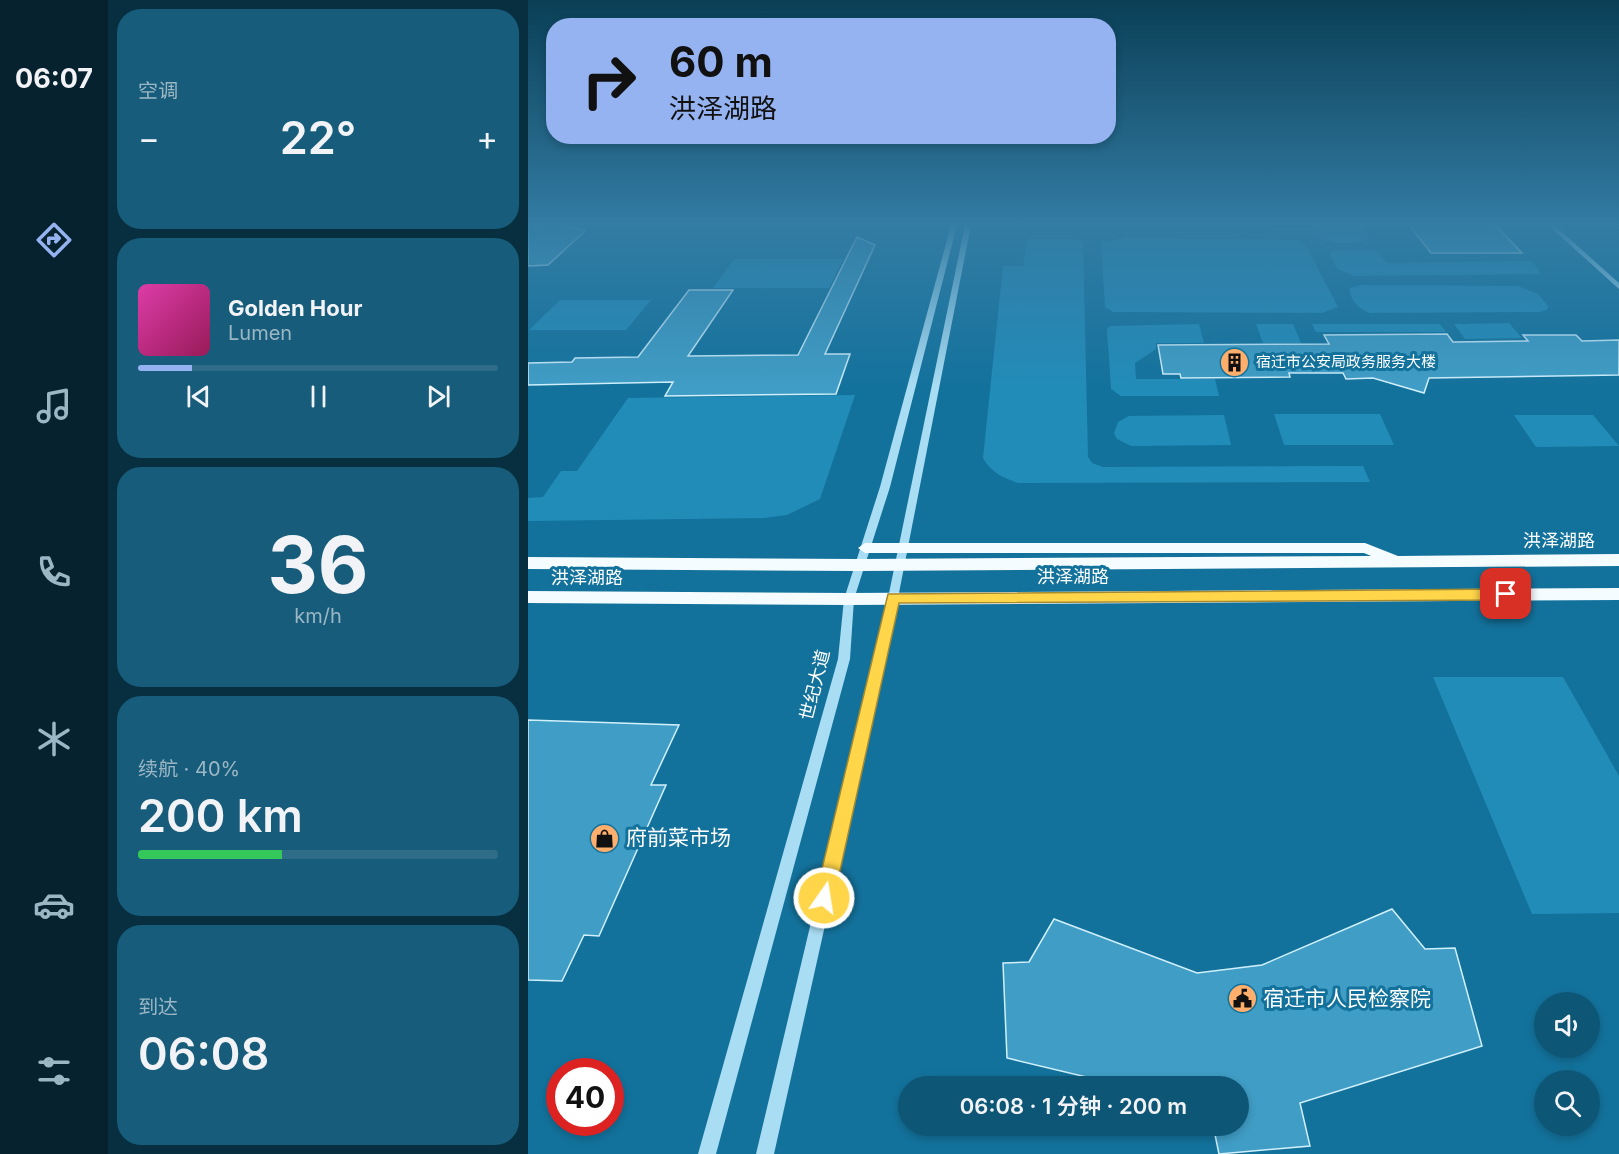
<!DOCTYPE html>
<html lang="zh">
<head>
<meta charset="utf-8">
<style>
  :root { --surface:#0e5675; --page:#175c7a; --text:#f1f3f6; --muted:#9bb7c5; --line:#2e6c87; --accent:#95b2f1 }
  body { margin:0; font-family:Inter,"Noto Sans SC",sans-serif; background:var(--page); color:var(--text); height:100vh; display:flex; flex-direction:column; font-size:22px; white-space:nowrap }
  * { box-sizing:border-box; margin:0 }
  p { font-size:20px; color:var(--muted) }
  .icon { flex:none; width:33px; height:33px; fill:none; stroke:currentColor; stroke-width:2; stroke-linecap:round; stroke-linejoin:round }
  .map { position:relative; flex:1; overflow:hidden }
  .panel { display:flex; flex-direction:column; gap:9px; padding:9px; background:#082f40; width:420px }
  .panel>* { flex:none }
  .banner { position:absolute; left:18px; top:18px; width:570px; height:126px; border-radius:24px; box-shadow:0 3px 9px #0003; background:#95b2f1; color:#111; overflow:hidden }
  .controls { position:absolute; left:1006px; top:992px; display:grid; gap:12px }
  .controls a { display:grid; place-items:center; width:66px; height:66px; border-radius:50%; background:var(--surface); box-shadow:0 3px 9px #0003; font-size:30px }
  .speed { position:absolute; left:18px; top:1058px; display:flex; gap:12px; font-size:30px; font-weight:700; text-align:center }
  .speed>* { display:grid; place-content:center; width:78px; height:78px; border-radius:50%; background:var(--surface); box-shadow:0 3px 9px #0003; line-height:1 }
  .speed .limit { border:9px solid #d22; background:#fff; color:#111 }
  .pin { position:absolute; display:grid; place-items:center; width:51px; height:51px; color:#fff; margin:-26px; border-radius:12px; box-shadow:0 3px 9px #0006 }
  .me { position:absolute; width:66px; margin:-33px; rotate:13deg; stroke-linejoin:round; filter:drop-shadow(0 0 4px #0008) }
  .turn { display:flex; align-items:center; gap:21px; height:126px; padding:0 24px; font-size:27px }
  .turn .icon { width:78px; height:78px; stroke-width:2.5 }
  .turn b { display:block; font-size:42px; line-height:51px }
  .big { font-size:45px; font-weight:600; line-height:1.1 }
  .panel .widget { flex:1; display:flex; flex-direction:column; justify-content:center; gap:9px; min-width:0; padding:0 21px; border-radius:24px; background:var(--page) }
  .panel .dial { align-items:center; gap:0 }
  .dial b { font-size:78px; line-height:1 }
  .song { display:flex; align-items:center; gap:18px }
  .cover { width:72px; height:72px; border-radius:9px; background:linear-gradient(135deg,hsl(320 70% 55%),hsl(330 70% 35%)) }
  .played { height:6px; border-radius:3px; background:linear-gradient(90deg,var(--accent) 15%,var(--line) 15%) }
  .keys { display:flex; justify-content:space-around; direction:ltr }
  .heat { display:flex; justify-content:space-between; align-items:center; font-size:33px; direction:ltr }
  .charge { height:9px; border-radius:4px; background:linear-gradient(90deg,#34c759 40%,var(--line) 0) }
  .trip { position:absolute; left:370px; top:1076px; width:351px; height:60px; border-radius:30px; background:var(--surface); box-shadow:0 3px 9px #0003; font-weight:600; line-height:60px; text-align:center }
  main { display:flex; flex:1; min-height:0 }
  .tab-bar { display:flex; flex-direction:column; width:108px; justify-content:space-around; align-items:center; background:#06222f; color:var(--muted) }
  .tab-bar .icon { width:42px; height:42px }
  .tab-bar .selected { color:var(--accent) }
  .tab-bar b { font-size:27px; color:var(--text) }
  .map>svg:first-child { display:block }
</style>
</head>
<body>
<main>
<nav class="tab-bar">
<b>06:07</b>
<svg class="icon selected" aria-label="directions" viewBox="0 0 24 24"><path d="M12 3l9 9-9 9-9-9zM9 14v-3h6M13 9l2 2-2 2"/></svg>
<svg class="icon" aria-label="music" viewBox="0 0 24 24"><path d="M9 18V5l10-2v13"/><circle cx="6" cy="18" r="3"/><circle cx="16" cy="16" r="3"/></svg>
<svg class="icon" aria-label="phone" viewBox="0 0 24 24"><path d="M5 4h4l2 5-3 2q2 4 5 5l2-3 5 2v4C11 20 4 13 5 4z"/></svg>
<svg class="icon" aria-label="climate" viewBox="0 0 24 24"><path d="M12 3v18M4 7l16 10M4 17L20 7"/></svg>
<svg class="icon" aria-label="car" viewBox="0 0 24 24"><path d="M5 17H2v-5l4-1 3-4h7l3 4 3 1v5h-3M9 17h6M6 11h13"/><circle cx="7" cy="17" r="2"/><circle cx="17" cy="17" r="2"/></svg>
<svg class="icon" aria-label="filters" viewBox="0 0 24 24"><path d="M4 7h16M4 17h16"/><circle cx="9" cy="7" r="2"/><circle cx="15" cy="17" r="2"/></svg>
</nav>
<section class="panel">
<div class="widget"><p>空调</p>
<div class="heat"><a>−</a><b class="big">22°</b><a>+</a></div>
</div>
<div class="widget">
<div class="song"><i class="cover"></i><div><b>Golden Hour</b><p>Lumen</p></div></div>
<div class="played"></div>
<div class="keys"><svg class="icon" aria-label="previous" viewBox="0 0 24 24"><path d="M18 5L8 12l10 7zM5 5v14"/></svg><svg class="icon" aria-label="pause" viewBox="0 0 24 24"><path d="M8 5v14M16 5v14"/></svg><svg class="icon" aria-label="next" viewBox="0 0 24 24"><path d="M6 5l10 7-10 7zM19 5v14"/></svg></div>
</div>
<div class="widget dial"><b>36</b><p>km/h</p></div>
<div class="widget"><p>续航 · 40%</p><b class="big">200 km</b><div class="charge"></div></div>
<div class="widget"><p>到达</p><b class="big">06:08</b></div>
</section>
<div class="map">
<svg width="1091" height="1154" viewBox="0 0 1091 1154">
  <rect width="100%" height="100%" fill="#13729c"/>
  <g fill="#228cb9">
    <path d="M 723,225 L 833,225 L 842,238 C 834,244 801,245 793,239 C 791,237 788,233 787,231 L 731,231 Z"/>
    <polygon points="597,238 770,240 778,246 810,307 794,313 585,312 577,307 573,242"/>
    <path d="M 499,239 L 549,239 L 555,242 L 560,457 L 564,463 L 575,467 L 835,466 L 842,482 L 490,483 C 474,477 464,473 455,458 L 475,266 L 495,266 Z"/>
    <polygon points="807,250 847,250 859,263 1004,261 1013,274 826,276 809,269 801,253"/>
    <polygon points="206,259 315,259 301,288 185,288"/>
    <path d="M 833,285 L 990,286 L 1010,294 L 1020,306 L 1020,309 L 1012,312 L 842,313 C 831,309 821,300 822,288 Z"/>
    <polygon points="32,300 123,300 98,330 1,330"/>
    <polygon points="981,323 994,338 937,339 926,324"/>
    <polygon points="671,324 676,343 628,343 628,349 607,363 608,379 687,379 691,396 593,396 583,389 579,329 582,326"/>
    <polygon points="728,324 765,324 773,343 735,343"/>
    <polygon points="784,324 912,324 918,332 788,332"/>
    <polygon points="327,395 292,499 259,515 236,518 0,521 0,498 15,497 33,471 49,471 100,398"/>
    <polygon points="746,414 852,414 866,445 756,445"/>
    <polygon points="696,415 703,445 603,446 589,439 586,433 590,422 601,416"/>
    <polygon points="986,415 1065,415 1091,446 1008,447"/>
    <polygon points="905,677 1035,677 1091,776 1091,913 1004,914"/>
  </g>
  <g fill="#409dc5" stroke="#d1f0fd" stroke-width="1.5">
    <polygon points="16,225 36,225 57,231 20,265 0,266 0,228"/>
    <polygon points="881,225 967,225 994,253 903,253"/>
    <polygon points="329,237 347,245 297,354 322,354 308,394 137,396 145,382 0,385 0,363 44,362 47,358 110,357 161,290 205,290 160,356 270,355"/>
    <polygon points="919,334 925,342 1000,341 995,335 1048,335 1054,341 1091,340 1091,375 901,378 896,393 845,378 818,379 815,373 761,373 762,377 653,378 652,374 635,374 630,345 801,344 796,335"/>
    <polygon points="0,720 151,725 123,785 138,785 71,936 56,935 34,981 0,980"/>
    <polygon points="864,909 897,949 927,948 954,1046 772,1103 782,1146 691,1154 685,1125 711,1125 711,1086 596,1086 479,1058 475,963 501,962 526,919 669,973 734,965"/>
  </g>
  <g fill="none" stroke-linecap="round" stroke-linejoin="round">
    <g fill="#a9ddf4" fill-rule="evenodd">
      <polygon points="423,225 429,225 362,487 326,599 322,659 188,1154 170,1154 310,659 316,599 352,487"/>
      <polygon points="437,225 443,225 370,598 246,1154 228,1154 360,598"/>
      <polygon points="1020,225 1026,225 1091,283 1091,289"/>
    </g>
    <g fill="#f5fcff" fill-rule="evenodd">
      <polygon points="337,543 837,543 870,556 1091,554 1091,566 331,571 0,569 0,557 331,559 843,556 836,553 337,553 330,548"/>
      <polygon points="1091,588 1091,600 321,605 0,603 0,591 321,593"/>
    </g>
  </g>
  <linearGradient id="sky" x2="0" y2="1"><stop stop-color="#0a3f56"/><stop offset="0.58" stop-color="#337ca4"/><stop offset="1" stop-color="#337ca4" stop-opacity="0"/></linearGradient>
  <rect width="1091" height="387" fill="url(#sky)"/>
  <polygon fill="#ffd54a" stroke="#a68a30" stroke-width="1.5" points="978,589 985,594 978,600 371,603 306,898 303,905 296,908 289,905 287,898 360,594"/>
  <defs>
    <symbol id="building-disc" viewBox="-11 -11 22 22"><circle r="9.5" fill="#ffaf6b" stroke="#13729c"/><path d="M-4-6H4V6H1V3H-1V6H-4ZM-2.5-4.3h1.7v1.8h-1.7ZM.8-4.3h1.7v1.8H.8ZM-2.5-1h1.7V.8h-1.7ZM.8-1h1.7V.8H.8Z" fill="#111"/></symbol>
    <symbol id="shop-disc" viewBox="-11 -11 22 22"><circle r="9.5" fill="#ffaf6b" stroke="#13729c"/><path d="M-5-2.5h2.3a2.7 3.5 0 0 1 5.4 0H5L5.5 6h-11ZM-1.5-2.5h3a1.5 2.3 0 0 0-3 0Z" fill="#111"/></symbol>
    <symbol id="civic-disc" viewBox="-11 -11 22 22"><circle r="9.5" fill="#ffaf6b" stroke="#13729c"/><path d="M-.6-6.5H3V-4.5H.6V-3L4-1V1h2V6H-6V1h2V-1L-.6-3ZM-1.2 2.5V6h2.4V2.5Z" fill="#111"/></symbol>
  </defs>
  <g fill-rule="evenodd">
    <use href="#building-disc" x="690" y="346" width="33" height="33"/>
    <use href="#shop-disc" x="60" y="822" width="33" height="33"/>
    <use href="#civic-disc" x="698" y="982" width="33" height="33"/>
  </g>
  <g text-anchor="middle" stroke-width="6" stroke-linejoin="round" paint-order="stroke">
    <g font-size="15" fill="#fff" stroke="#13729c" text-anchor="start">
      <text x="728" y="367">宿迁市公安局政务服务大楼</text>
    </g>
    <g font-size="18" fill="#fff" stroke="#13729c">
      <text x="1031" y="547">洪泽湖路</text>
      <text x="545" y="583">洪泽湖路</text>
      <text x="59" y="584">洪泽湖路</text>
      <text transform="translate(287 685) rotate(-76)" y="6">世纪大道</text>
    </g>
    <g font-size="21" fill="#fff" stroke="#13729c" text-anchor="start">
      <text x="98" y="845">府前菜市场</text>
      <text x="735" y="1006">宿迁市人民检察院</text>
    </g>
  </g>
</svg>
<div class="controls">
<a><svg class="icon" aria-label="sound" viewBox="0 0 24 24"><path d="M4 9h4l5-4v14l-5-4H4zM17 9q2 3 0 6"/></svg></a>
<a><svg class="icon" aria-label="search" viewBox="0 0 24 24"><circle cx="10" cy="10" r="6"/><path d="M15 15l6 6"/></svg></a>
</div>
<div class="speed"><div class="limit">40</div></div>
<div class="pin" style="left:978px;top:594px;background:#d93025"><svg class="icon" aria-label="arrive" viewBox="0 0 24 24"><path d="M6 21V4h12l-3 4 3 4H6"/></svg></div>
<svg class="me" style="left:296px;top:898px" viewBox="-20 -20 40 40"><circle r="17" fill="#ffd54a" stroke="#fff" stroke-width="3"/><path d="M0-11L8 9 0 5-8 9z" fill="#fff"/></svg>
<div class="trip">06:08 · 1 分钟 · 200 m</div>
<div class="banner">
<div class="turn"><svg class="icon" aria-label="right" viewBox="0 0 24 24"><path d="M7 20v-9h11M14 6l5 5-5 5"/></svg><div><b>60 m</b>洪泽湖路</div></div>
</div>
</div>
</main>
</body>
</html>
